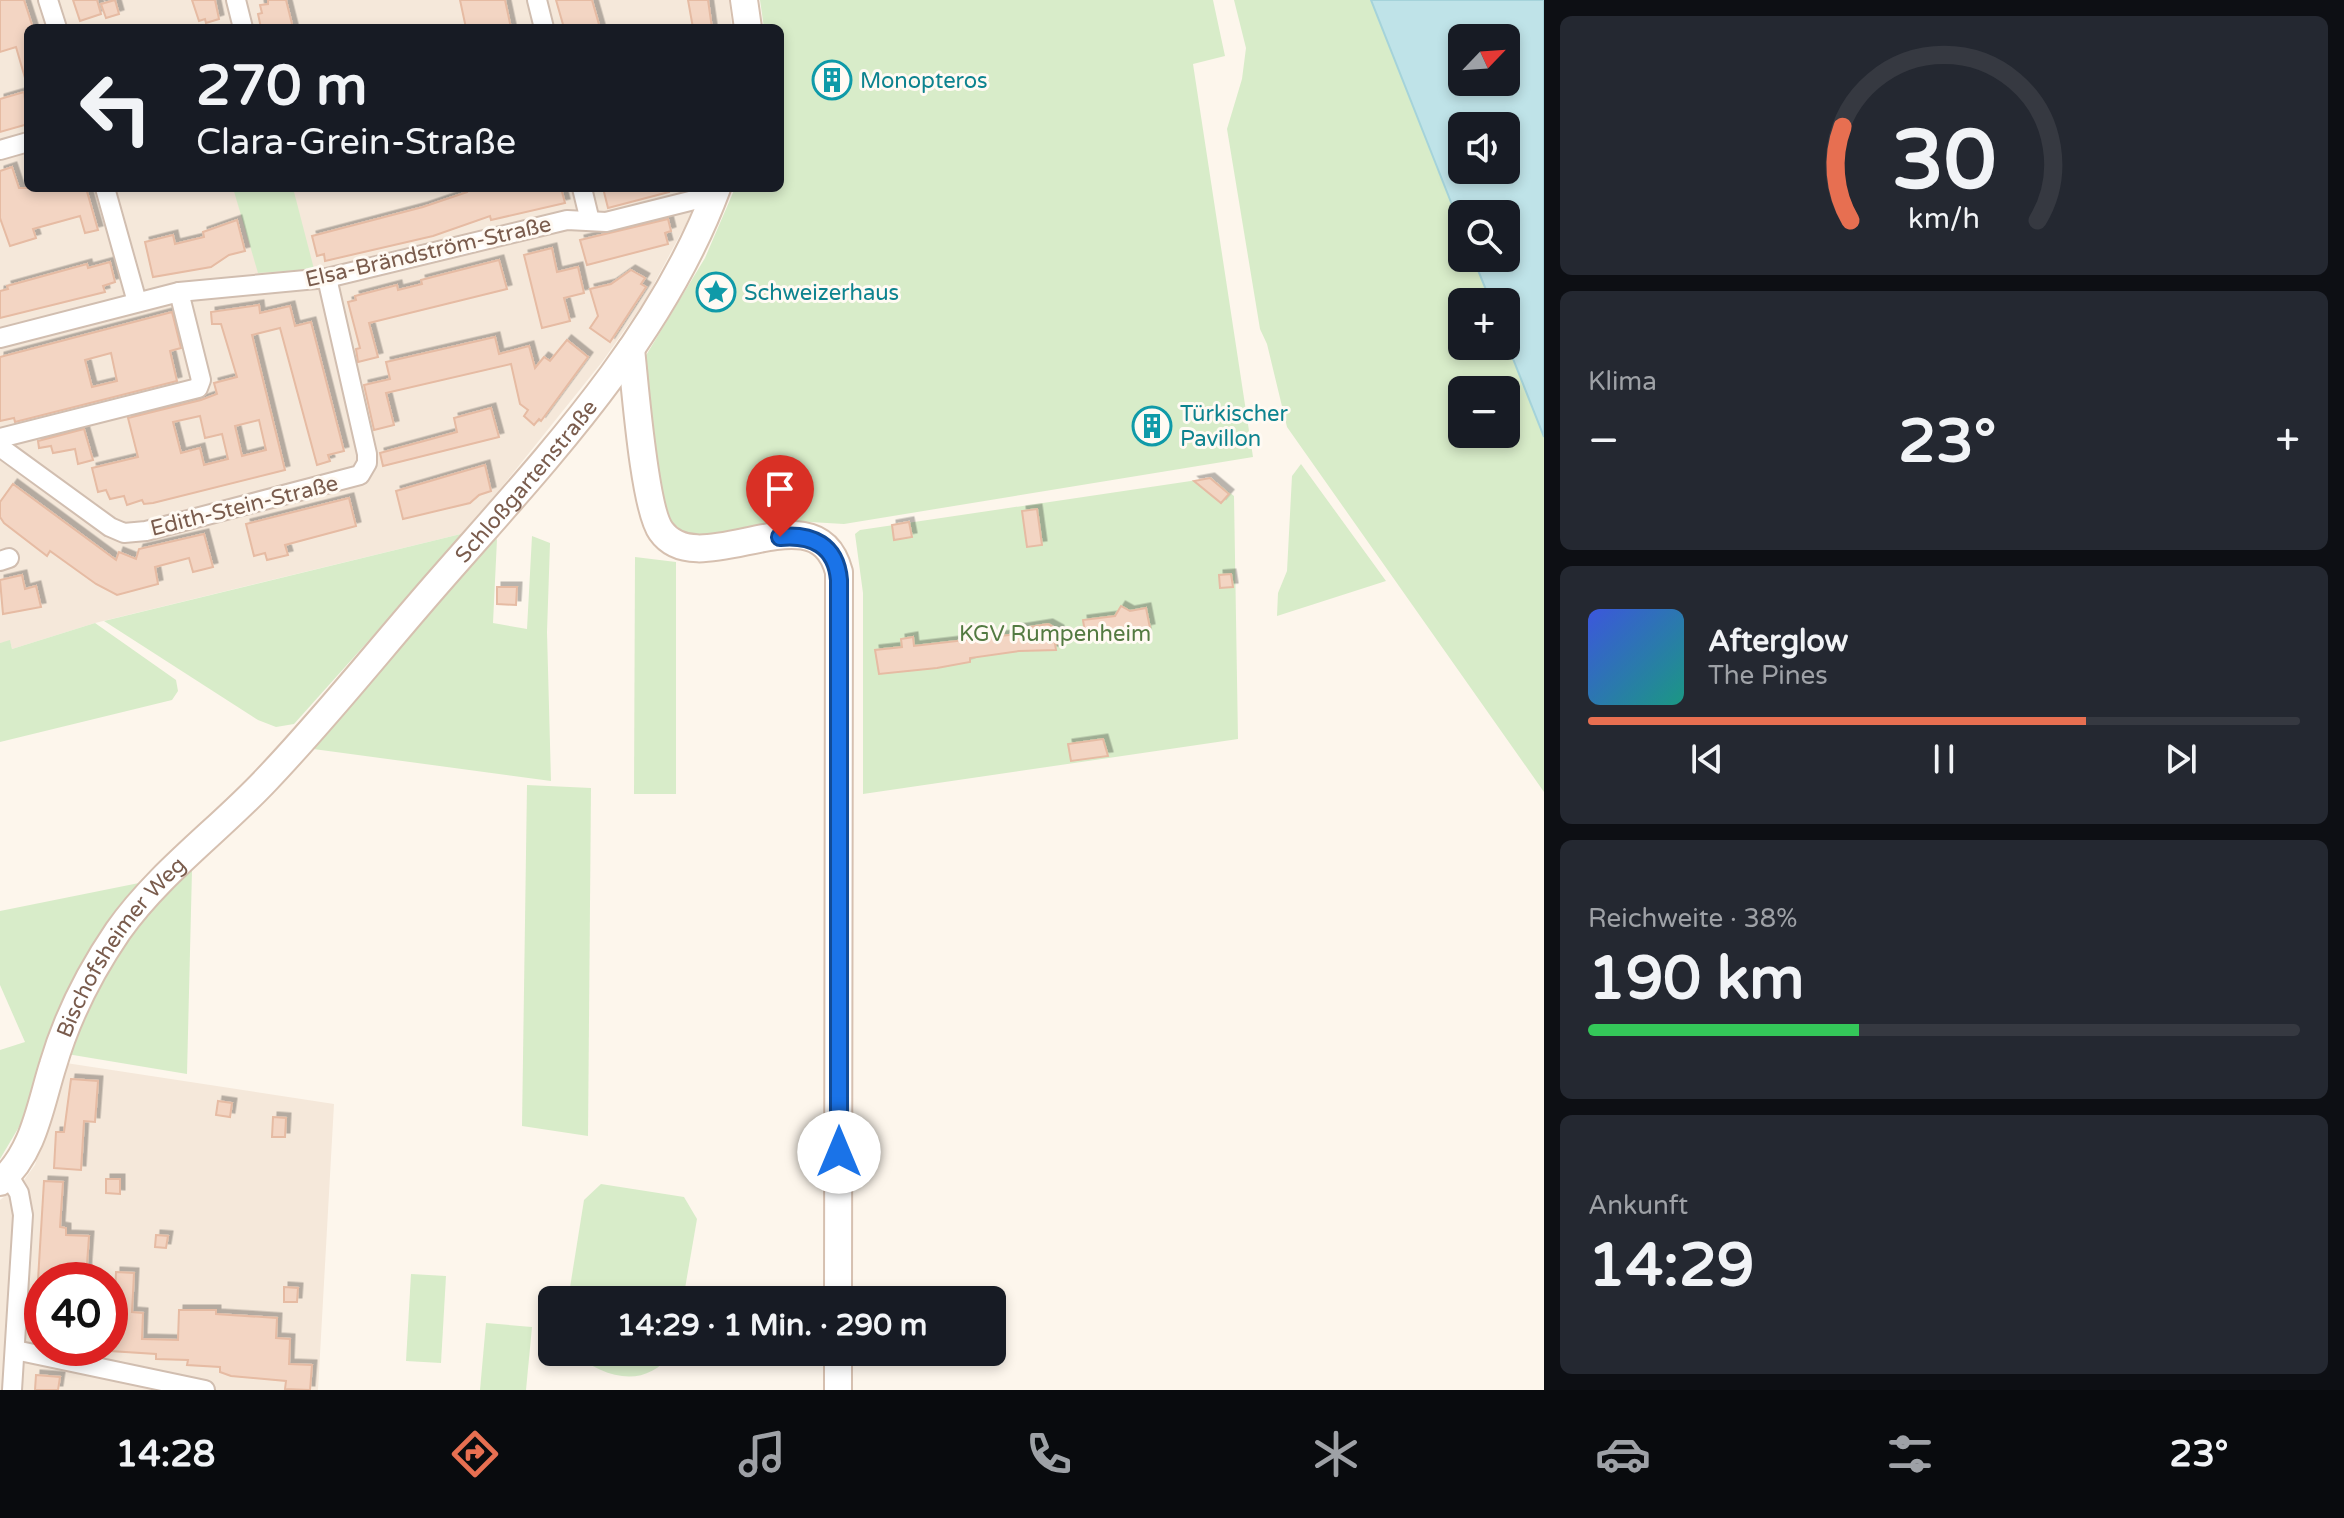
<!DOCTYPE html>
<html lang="de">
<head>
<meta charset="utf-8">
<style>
  :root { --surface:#171b24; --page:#242831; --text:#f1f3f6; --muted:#9ea1a6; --line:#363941; --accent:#e76f51 }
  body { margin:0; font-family:"Varela Round",sans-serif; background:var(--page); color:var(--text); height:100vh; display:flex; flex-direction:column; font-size:30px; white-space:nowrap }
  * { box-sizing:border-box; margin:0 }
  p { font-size:26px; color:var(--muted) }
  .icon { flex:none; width:44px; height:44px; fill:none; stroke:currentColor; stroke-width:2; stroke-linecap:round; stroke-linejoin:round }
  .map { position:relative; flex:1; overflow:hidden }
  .panel { display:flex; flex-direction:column; gap:16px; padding:16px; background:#0d0f14; width:800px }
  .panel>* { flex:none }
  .top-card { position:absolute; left:24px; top:24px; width:760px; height:168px; border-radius:12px; box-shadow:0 4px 12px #0003; background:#171b24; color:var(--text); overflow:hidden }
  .needle { width:52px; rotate:65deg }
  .controls { position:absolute; left:1448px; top:24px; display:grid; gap:16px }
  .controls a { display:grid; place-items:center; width:72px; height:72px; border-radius:12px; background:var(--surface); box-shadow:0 4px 12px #0003; font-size:40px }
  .speed { position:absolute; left:24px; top:1262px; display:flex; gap:16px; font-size:40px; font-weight:700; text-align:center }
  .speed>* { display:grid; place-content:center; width:104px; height:104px; border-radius:50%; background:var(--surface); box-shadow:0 4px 12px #0003; line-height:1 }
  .speed .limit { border:12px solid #d22; background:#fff; color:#111 }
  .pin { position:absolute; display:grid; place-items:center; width:68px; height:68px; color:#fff; margin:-82px -34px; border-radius:50% 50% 50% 0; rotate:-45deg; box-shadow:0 0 8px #0007 }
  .pin .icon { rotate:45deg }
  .me { position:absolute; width:88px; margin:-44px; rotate:0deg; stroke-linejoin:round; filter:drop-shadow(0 0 6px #0008) }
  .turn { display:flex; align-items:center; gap:28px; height:168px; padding:0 40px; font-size:36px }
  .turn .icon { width:104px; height:104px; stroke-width:2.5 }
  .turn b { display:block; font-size:56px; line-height:68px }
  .big { font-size:60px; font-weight:700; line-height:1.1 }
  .panel .widget { flex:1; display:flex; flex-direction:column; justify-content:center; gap:12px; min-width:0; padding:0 28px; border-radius:12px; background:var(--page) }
  .panel .dial { align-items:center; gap:0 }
  .dial svg { height:208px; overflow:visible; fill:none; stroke:var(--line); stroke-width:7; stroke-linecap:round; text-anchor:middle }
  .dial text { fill:var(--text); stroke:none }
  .song { display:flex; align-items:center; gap:24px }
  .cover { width:96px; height:96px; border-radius:12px; background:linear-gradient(135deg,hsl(230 70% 55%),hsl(170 70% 35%)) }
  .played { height:8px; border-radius:4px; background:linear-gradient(90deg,var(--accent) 70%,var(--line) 70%) }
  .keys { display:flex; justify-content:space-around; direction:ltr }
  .heat { display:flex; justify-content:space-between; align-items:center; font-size:44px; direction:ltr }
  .charge { height:12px; border-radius:6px; background:linear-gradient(90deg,#34c759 38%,var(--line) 0) }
  .trip { position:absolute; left:538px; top:1286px; width:468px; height:80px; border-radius:12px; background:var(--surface); box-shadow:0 4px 12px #0003; font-weight:700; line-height:80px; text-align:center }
  .tabs { display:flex; height:128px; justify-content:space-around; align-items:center; background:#090b0e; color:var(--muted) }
  .tabs .icon { width:56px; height:56px }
  .tabs .on { color:var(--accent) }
  .tabs b { font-size:36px; color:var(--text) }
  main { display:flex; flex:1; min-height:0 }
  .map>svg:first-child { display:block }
</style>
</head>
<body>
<main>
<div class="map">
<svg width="1544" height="1390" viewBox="0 0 1544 1390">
  <defs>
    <filter id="shadow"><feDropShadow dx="4.5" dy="-4.5" stdDeviation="0" flood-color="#0004"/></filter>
  </defs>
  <rect width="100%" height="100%" fill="#fdf6ec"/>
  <g fill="#f5e8da" fill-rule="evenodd">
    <polygon points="0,0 729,0 732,28 28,28 28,188 699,188 689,218 645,301 602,362 465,533 95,623 12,649 10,641 0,643"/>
    <path d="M 66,1063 L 334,1104 L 318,1390 L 0,1390 L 0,1200 L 21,1184 L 35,1165 ZM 42,1280 L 110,1280 L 110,1348 L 42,1348 Z"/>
  </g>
  <g fill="#d8ecc9" fill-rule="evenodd">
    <path d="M 760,0 L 1213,0 L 1225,56 L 1193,64 L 1253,457 L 844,524 L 810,522 L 697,537 C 676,532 666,524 661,503 L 645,357 L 705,258 L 735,188 L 780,188 L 780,28 L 764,28 Z"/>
    <path d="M 1234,0 L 1371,0 L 1462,230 L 1462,258 L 1473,258 L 1491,302 L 1462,302 L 1462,346 L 1506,346 L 1506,341 L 1544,437 L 1544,792 L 1287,427 L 1267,344 L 1260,329 L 1227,129 L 1242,79 L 1246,48 ZM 1462,390 L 1506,390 L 1506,434 L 1462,434 Z"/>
    <polygon points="233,188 293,188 314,269 258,273"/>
    <polygon points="1301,464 1386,581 1277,616 1278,593 1287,571 1292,476"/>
    <polygon points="1211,478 1234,496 1238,739 863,794 863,593 855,534 860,530"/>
    <polygon points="465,533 294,724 276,727 258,720 104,621"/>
    <polygon points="532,536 550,543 547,632 551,781 306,748 476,550 497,539 493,623 527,629"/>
    <polygon points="635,557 676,562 676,794 634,794"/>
    <polygon points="95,623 176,680 178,691 172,700 0,742 0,643 10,640 12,649"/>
    <polygon points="527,785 591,788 588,1136 522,1126"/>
    <polygon points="192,870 187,1074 67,1054 86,1002 148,907"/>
    <polygon points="139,883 97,939 53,1028 26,1115 0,1159 0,1050 25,1042 0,985 0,911"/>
    <polygon points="601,1184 684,1197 697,1219 683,1300 568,1300 584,1200"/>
    <polygon points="411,1274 446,1276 441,1363 406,1361"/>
    <polygon points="486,1323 532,1327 526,1390 480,1390"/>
    <path d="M 572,1352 L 673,1352 C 645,1390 606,1379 572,1352 Z"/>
  </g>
  <path fill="#bfe3e8" stroke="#a5d3da" stroke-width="2" fill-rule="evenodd" d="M 1371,0 L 1544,0 L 1544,437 L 1506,341 L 1506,302 L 1491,302 L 1473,258 L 1506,258 L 1506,214 L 1462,214 L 1462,230 ZM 1462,38 L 1506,38 L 1506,82 L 1462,82 ZM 1462,126 L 1506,126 L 1506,170 L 1462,170 Z"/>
  <g fill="#f3d5c3" stroke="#e6bba3" stroke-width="2" fill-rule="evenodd" filter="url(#shadow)">
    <polygon points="0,0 24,0 33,28 28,28 28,77 25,78 16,47 0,52"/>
    <polygon points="73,0 97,0 101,14 80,21"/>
    <polygon points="115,0 119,14 106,18 101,4"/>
    <polygon points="192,0 215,0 219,19 206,23 205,19 199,21"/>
    <polygon points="268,0 286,0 293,28 261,28 258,14 262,13 260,5 268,4"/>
    <polygon points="460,0 505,0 511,28 466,28"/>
    <polygon points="556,0 592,0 600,28 564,28"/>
    <polygon points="688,0 708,0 712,28 693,28"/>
    <circle cx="832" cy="80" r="6"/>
    <polygon points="24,92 28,124 0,132 0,99"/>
    <polygon points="12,167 19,188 86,188 98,230 85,233 80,216 33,229 36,238 10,246 0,218 0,171"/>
    <polygon points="466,188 486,188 487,191 561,188 565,203 491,220 490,216 433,236 325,261 324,254 317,256 312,236 423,207 467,192"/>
    <polygon points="603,188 668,188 669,192 608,208"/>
    <polygon points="668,219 671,231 665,233 668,244 587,265 580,240"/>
    <polygon points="237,220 245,251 229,255 211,267 153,277 145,242 173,235 175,244 204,237 203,232"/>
    <polygon points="552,248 557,272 578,267 584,293 564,298 570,321 542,328 524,255"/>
    <polygon points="499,260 507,289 369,323 378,357 358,362 356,349 360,348 348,302 356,300 355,296 397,285 398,290 422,284 421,280"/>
    <polygon points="110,262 115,282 103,286 105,292 0,318 0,291 8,289 7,286 87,264 88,268"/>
    <polygon points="631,270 645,278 641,284 646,287 610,342 590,328 598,316 590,289 611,284"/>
    <path d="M 259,305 L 260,313 L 290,306 L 295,326 L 311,322 L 344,451 L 328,455 L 330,461 L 317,465 L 280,328 L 252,335 L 285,470 L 153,503 L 144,504 L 142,500 L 127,505 L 124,496 L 110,499 L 106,490 L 98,492 L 92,468 L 138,457 L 128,418 L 201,400 L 217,394 L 214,383 L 237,377 L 221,324 L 212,324 L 211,312 ZM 200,416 L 205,438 L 222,434 L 228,459 L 204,465 L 200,448 L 181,453 L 173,422 ZM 259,420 L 266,450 L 242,456 L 235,426 Z"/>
    <path d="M 172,312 L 181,348 L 170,351 L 177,381 L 15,422 L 14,418 L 0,421 L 0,357 ZM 111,353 L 117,381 L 92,387 L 85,360 Z"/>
    <polygon points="495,337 499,354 529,346 535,368 544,357 550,361 567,340 588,357 541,421 539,419 534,425 524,416 528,410 520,404 511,364 386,393 394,425 374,430 364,385 390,379 386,362"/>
    <polygon points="491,408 499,437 383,466 380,453 457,432 454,418"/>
    <polygon points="84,429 93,460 78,464 75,449 53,453 51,446 39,448 38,441"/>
    <polygon points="485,465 491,491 479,495 470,503 403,519 396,491"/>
    <polygon points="1210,478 1229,494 1221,503 1194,481"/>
    <polygon points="13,484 116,560 119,552 136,559 139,549 204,534 213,567 193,572 189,558 155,567 158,584 117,595 96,584 50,551 47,556 4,523 0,517 0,502"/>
    <polygon points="349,498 356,526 285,545 288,555 267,560 265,553 254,556 246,524"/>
    <polygon points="1037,509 1042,545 1027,547 1022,511"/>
    <polygon points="909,522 912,537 894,540 892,525"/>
    <polygon points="1231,574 1233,587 1220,588 1219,575"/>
    <polygon points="22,575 25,589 36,586 41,607 3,614 0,580"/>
    <polygon points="497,587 517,587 516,605 497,604"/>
    <polygon points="1121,606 1130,611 1146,608 1150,628 1145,629 1146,633 1107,639 1105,630 1085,633 1083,620 1115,616"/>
    <polygon points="1048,624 1059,630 1061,643 1055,644 1056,650 1019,651 970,658 970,662 937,668 879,674 875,650 902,647 901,639 913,637 914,646 1017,634 1016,629"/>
    <polygon points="1103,739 1108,756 1071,761 1068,744"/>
    <polygon points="71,1079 98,1081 95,1122 84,1121 81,1170 54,1168 56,1132 64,1132"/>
    <polygon points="218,1101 232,1103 230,1117 216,1115"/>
    <polygon points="273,1117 286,1118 285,1137 272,1137"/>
    <polygon points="106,1179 120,1179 120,1194 106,1193"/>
    <polygon points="44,1181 63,1182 60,1227 66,1228 66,1235 89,1236 86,1278 38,1280"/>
    <polygon points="156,1235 168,1236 166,1248 155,1247"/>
    <polygon points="116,1272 134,1273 132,1312 143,1313 142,1339 178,1340 179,1310 216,1310 216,1314 277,1318 276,1338 290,1339 289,1364 312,1365 310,1390 285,1389 286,1381 231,1376 220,1372 220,1367 187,1365 188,1360 156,1359 156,1354 110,1351 110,1292 115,1292"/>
    <polygon points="284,1287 298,1288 297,1302 284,1302"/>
    <polygon points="36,1375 60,1377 58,1390 35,1390"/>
  </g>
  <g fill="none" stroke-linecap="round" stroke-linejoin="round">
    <defs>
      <g id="street">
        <polyline points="48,0 57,28"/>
        <polyline points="236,0 243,28"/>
        <polyline points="537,0 544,28"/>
        <polyline points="0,150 28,142"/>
        <polyline points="105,188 137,302"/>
        <polyline points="582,188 590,221"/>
        <polyline points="0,338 179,292 327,278 567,220 606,222 714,195"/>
        <polyline points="0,438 198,388 201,380 179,292"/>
        <polyline points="0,447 110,527 124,533 146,531 360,475 367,463 367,454 327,278"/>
        <polyline points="0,561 9,558"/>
        <polyline points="8,1175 19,1193 23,1215 12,1390"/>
        <polyline points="15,1350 205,1390"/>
      </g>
      <g id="secondary">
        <polyline points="744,0 748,28"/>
        <path d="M 631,349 C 635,384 644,508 661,531 C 700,586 816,485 839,572 L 838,1300"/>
        <path id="s1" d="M 0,1182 C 34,1153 40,1106 53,1065 C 67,1017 90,972 118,931 C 159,873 218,831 266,780 C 328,715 383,645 442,578 C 546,459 661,339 717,188"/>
        <polyline points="838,1390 838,1352"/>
      </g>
    </defs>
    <use href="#street" stroke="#d1beb0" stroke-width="22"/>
    <use href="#secondary" stroke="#d6c0b0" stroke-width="30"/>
    <use href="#street" stroke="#fff" stroke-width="18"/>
    <use href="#secondary" stroke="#fff" stroke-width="26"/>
  </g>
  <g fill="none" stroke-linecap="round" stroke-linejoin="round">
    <defs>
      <path id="route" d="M 780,537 C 812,534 836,545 839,580 L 839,1152"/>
    </defs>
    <use href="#route" stroke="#114b97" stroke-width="20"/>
    <use href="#route" stroke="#1a73e8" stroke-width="14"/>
  </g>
  <defs>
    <symbol id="building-ring" viewBox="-11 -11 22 22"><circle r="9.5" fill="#fffaf3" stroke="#0f9aa8" stroke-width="1.5"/><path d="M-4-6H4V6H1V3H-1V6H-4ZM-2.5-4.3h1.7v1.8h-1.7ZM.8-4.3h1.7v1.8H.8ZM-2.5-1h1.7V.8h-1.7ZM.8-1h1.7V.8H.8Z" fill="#0f9aa8"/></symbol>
    <symbol id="sight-ring" viewBox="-11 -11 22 22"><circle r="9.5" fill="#fffaf3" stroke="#0f9aa8" stroke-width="1.5"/><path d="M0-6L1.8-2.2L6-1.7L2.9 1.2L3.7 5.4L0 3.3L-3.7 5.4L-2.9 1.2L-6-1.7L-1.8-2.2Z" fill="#0f9aa8"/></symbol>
  </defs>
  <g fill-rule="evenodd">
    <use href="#building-ring" x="810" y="58" width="44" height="44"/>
    <use href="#sight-ring" x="694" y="270" width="44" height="44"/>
    <use href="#building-ring" x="1130" y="404" width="44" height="44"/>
  </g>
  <g text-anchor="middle" stroke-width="6" stroke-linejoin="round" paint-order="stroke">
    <g font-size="22" fill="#0d838f" stroke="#fffaf3" text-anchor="start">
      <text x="860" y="88">Monopteros</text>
      <text x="744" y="300">Schweizerhaus</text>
      <text x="1180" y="421">Türkischer<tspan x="1180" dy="25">Pavillon</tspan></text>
    </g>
    <g font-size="22" fill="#7a5c4d" stroke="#fffaf3">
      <text transform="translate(428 251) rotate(-13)" y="8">Elsa-Brändström-Straße</text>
      <text dy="8" stroke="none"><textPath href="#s1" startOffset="888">Schloßgartenstraße</textPath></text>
      <text transform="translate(244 505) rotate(-14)" y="8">Edith-Stein-Straße</text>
      <text dy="8" stroke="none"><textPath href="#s1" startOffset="268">Bischofsheimer Weg</textPath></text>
    </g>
    <g font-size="22" fill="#537a41" stroke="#fffaf3">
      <text x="1055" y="641">KGV Rumpenheim</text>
    </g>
  </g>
</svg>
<div class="controls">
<a><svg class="needle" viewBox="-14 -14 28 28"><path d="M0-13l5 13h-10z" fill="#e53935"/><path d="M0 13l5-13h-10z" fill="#9ea1a6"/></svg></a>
<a><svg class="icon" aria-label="sound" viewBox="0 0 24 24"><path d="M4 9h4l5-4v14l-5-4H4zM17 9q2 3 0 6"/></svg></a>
<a><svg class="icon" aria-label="search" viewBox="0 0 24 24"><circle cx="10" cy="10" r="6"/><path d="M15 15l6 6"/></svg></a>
<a>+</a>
<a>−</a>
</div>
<div class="speed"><div class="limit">40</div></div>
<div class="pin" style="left:780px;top:537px;background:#d93025"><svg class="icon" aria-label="arrive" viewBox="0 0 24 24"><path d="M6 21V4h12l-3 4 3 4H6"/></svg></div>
<svg class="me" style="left:839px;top:1152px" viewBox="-20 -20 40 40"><circle r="19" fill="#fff"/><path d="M0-13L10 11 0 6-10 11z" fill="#1a73e8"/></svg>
<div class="trip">14:29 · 1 Min. · 290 m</div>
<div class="top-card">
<div class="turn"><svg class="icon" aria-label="left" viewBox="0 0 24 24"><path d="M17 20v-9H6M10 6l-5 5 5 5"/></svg><div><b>270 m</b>Clara-Grein-Straße</div></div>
</div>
</div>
<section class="panel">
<div class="widget dial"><svg viewBox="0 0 100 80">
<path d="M14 69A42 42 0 1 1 86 69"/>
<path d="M14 69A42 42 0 0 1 11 33" stroke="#e76f51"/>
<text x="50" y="56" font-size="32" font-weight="700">30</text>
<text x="50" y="72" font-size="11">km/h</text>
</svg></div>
<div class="widget"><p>Klima</p>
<div class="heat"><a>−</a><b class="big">23°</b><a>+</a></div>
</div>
<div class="widget">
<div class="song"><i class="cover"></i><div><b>Afterglow</b><p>The Pines</p></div></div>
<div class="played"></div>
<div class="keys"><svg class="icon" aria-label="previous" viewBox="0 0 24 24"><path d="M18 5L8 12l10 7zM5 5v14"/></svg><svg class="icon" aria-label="pause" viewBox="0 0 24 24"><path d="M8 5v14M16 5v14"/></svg><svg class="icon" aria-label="next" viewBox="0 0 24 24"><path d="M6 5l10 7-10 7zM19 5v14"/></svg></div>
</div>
<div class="widget"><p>Reichweite · 38%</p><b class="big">190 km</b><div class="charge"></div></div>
<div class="widget"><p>Ankunft</p><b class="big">14:29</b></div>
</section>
</main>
<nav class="tabs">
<b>14:28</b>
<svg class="icon on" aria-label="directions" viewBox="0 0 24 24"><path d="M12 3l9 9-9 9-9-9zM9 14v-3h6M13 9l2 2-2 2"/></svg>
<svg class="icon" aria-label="music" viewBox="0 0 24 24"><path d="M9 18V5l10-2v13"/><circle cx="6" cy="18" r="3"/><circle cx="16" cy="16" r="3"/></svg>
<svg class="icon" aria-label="phone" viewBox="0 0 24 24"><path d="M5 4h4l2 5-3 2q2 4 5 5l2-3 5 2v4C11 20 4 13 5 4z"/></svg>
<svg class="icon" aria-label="climate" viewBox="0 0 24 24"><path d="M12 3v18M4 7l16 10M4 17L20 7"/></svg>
<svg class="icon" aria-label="car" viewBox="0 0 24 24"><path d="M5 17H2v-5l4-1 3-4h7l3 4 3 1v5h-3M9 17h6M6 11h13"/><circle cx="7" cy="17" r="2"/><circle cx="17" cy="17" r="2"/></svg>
<svg class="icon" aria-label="filters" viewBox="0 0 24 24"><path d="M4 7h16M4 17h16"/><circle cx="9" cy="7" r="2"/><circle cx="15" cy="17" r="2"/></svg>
<b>23°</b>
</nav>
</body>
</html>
